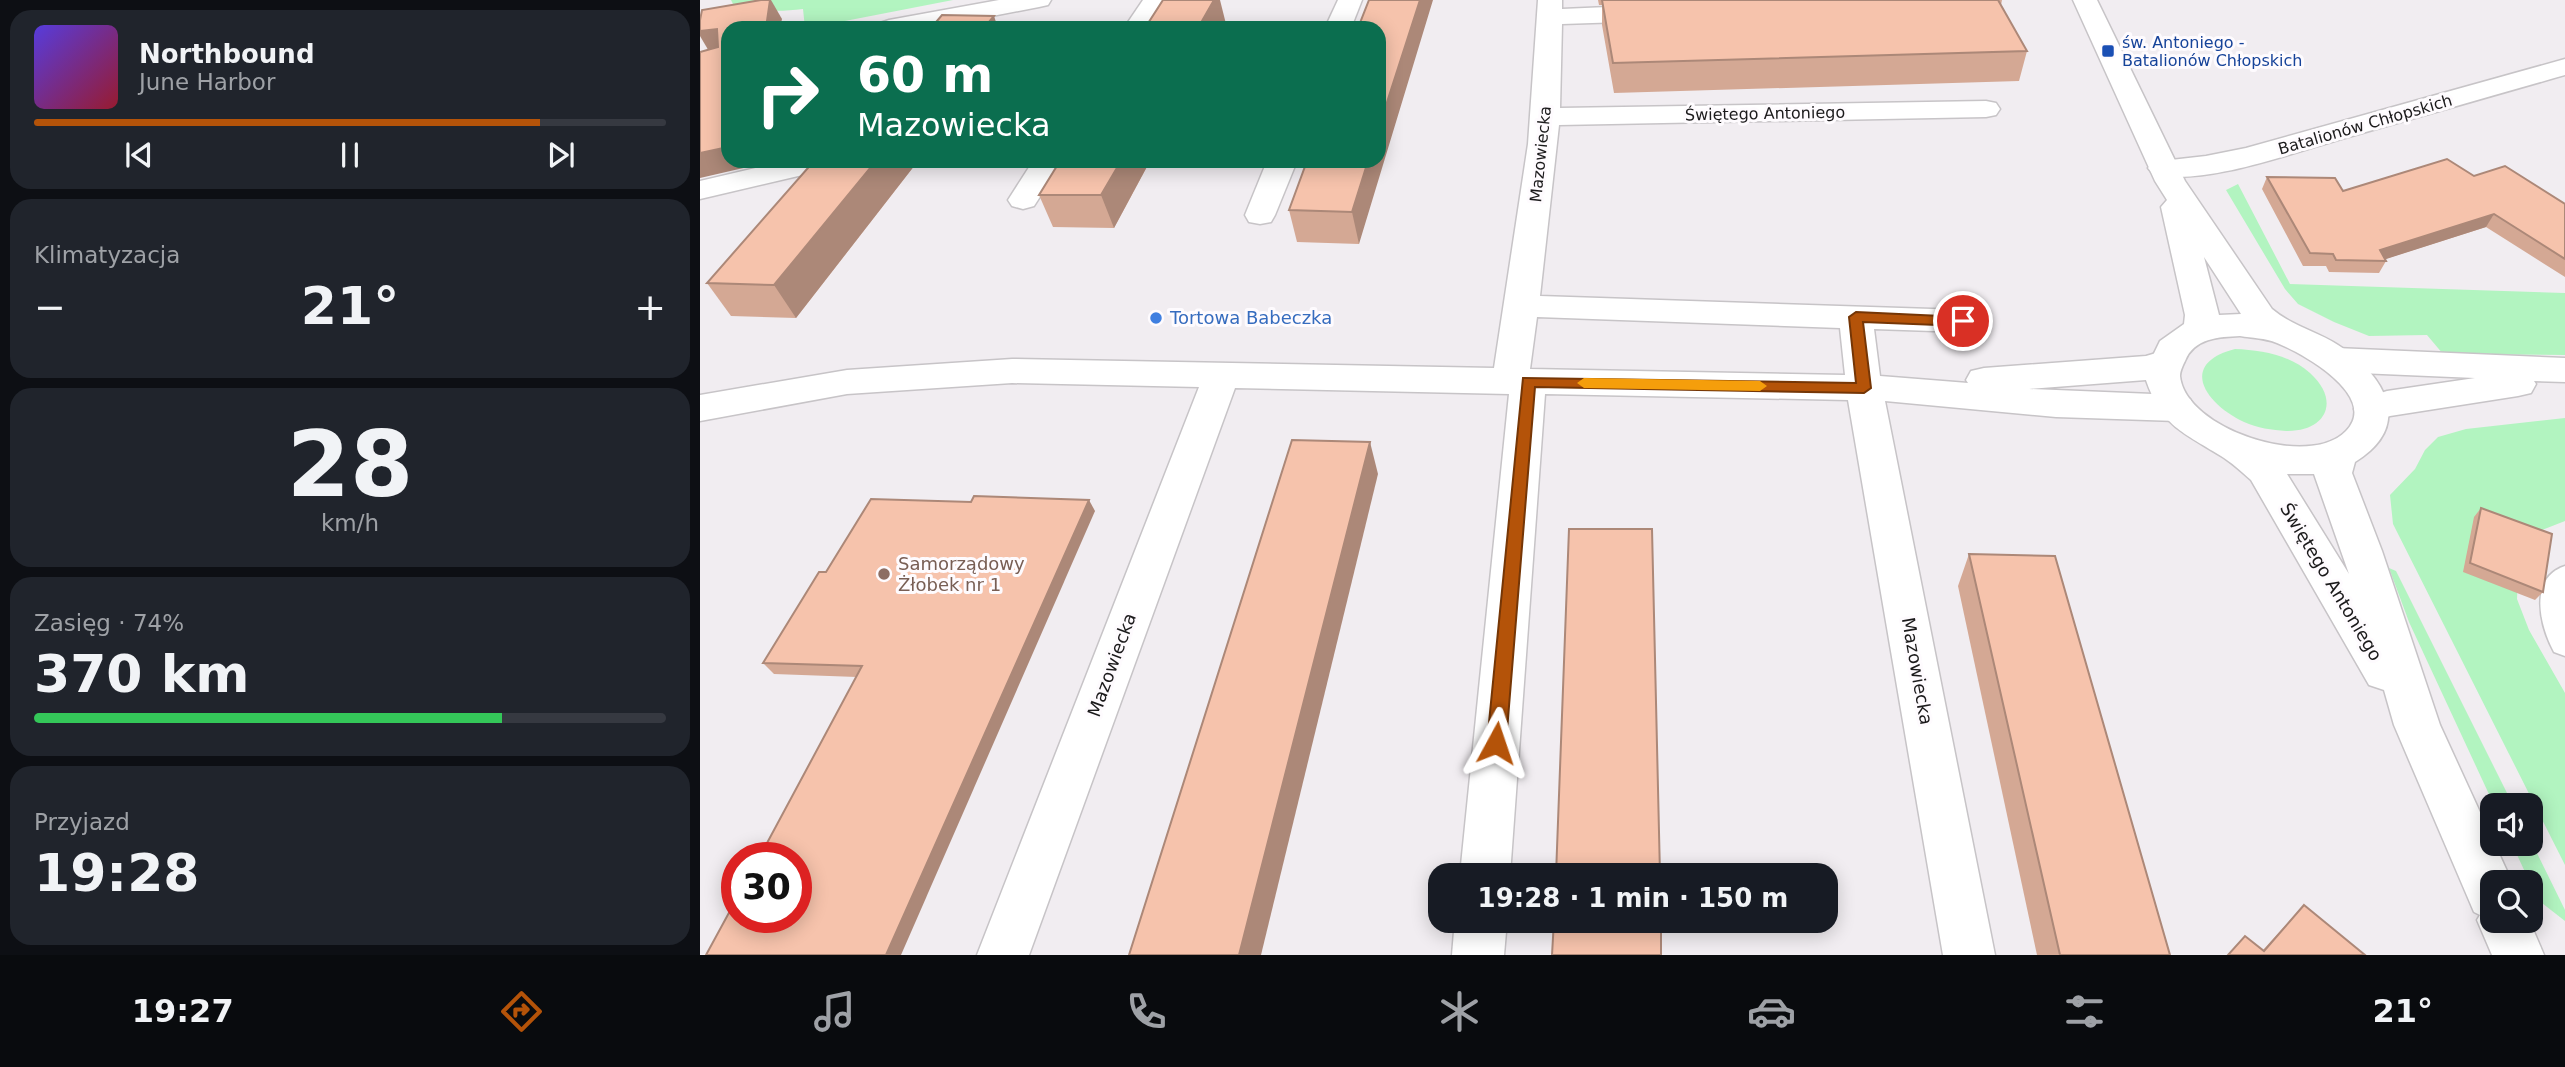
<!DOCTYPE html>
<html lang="pl">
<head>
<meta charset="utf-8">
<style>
  :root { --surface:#171b24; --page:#20242c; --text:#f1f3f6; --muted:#9ea1a6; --line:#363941; --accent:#b45309 }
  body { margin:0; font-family:"DejaVu Sans",sans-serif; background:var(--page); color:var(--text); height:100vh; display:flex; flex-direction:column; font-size:26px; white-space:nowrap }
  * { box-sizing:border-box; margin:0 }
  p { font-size:23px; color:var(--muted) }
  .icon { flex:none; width:38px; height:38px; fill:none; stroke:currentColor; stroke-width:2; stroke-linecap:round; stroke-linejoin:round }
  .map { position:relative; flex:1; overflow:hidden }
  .side { display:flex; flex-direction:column; gap:10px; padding:10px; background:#0d0f14; width:700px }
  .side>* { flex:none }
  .hud { position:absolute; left:21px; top:21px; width:665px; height:147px; border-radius:21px; box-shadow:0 4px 18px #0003; background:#0b6e4f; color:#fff; overflow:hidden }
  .buttons { position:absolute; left:1780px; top:793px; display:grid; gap:14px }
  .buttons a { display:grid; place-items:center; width:63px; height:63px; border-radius:14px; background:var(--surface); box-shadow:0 4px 18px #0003; font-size:35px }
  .speed { position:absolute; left:21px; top:842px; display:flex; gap:14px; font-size:35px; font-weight:700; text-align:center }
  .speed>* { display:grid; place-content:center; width:91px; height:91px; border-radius:50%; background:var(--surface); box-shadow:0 4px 18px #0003; line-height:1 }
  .speed .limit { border:10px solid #d22; background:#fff; color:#111 }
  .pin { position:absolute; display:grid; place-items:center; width:60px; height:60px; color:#fff; margin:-30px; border:4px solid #fff; border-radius:50%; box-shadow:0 2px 7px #0007 }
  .me { position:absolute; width:77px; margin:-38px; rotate:5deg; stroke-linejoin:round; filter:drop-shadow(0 0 5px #0008) }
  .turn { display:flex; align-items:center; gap:24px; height:147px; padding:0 21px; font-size:32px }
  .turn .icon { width:91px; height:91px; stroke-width:2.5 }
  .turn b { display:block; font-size:49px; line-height:60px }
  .big { font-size:52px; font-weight:600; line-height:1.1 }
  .side .tile { flex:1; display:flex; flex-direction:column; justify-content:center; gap:10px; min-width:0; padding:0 24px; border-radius:21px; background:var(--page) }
  .side .dial { align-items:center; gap:0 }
  .dial b { font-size:91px; line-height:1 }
  .song { display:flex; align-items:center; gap:21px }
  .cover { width:84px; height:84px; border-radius:10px; background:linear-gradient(135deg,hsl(250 70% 55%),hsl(350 70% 35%)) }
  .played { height:7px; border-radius:4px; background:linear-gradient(90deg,var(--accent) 80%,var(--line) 80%) }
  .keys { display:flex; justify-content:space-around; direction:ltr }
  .heat { display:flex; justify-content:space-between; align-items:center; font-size:38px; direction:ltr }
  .charge { height:10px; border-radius:5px; background:linear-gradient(90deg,#34c759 74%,var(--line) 0) }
  .trip { position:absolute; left:728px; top:863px; width:410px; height:70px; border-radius:21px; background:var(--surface); box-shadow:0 4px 18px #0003; font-weight:600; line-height:70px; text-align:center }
  .menu { display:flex; height:112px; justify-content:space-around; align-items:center; background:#090b0e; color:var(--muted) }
  .menu .icon { width:49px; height:49px }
  .menu .active { color:var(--accent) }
  .menu b { font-size:32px; color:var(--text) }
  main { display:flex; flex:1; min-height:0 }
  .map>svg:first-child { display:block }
</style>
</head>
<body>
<main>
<section class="side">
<div class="tile">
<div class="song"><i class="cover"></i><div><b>Northbound</b><p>June Harbor</p></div></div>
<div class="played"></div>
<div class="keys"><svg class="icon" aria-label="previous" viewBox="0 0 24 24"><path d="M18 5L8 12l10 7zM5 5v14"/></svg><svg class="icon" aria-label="pause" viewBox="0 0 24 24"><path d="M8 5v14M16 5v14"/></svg><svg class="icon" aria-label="next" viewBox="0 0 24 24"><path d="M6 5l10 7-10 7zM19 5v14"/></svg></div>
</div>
<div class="tile"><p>Klimatyzacja</p>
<div class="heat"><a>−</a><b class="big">21°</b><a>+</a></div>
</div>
<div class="tile dial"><b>28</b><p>km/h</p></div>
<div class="tile"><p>Zasięg · 74%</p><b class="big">370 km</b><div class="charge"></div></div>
<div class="tile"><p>Przyjazd</p><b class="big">19:28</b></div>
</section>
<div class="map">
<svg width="1865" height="955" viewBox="0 0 1865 955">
  <rect width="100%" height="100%" fill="#f1edf1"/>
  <g fill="#b2f4c0">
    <path d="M 31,0 L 253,0 L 109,28 L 105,28 L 103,9 C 79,12 57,12 33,4 Z"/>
    <polygon points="1538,184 1590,284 1865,293 1865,355 1743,354 1727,335 1669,336 1634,322 1598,304 1585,289 1526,190"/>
    <path d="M 1535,349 C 1562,350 1590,355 1610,373 C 1641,401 1626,432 1586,431 C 1572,430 1557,428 1544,422 C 1506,404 1477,364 1535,349 Z"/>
    <polygon points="1865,418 1865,521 1842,530 1826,549 1818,576 1817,599 1829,630 1865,693 1865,865 1693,524 1690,495 1715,469 1725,450 1738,437 1766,429"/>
    <polygon points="1689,568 1696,571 1813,805 1794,805 1709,622"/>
    <polygon points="1831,841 1865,910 1865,921 1838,900 1812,844 1830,844"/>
  </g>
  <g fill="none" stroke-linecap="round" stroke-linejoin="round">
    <defs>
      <path id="service" d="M 1865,566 L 1865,656 L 1854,652 C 1840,626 1828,578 1865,566 Z"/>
      <g id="minor">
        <polygon points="299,0 351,0 348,5 339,7 230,28 176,28 180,23 189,20"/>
        <polygon points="443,0 467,0 450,28 424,28"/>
        <polygon points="638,0 662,0 651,28 625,28"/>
        <path d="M 838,0 L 862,0 L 862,9 L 953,5 L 962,8 L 966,13 L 962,18 L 953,21 L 862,24 L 860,108 L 1286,101 L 1296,103 L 1300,109 L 1296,115 L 1286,117 L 859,125 L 840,296 L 1263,310 L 1275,313 L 1280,321 L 1275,329 L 1263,332 L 1174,329 L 1180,376 L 1268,383 L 1266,380 L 1271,371 L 1284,368 L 1446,356 L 1463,351 L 1475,355 L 1481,363 L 1475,371 L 1446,380 L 1329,389 L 1477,395 L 1490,399 L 1495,408 L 1490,417 L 1477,421 L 1356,417 L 1185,401 L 1295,955 L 1243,955 L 1148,400 L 845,394 L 810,875 L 760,875 L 809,394 L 535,388 L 329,955 L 277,955 L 499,387 L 312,383 L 147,394 L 0,421 L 0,395 L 147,370 L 312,359 L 794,368 L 828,144 ZM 837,317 L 1140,328 L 1145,375 L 830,369 Z"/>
        <path d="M 1865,59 L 1865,75 C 1792,96 1718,117 1645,138 C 1595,152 1502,187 1453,174 L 1448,168 L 1453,162 L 1506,156 L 1546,148 Z"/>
        <polygon points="86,161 116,161 111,173 0,199 0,181"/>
        <polygon points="333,161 363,161 334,206 323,209 312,206 308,200"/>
        <polygon points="567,161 597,161 575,215 571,222 560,224 549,222 545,215"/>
        <polygon points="1636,348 1865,358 1865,382 1834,381 1836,384 1831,393 1818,396 1690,416 1672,422 1659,418 1654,409 1659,400 1687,391 1775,378 1636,372 1624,368 1618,360 1624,352"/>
        <polygon points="755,920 807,920 804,955 752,955"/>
      </g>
      <path id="tertiary" d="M 1373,0 L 1397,0 L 1485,181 L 1572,309 C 1592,326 1616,331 1638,345 C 1686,376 1714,426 1655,462 L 1652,473 L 1682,551 L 1740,725 L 1812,882 L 1792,882 L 1792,920 L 1829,920 L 1844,955 L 1792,955 L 1777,920 L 1780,915 L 1774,912 L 1694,725 L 1684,690 L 1669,685 L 1551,480 C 1542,472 1531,462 1521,456 C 1479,430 1460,425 1444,374 L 1460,341 L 1484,324 L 1485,315 L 1461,207 L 1467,200 L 1455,181 ZM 1504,257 L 1541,314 L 1519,315 ZM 1540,336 C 1552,338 1565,338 1577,343 C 1602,353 1680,396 1646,431 C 1609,470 1485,429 1480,376 C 1480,371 1483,365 1485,361 C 1494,338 1519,337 1540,336 ZM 1587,474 L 1614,474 L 1649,574 Z"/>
    </defs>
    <use href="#service" stroke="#c7c4c7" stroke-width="3"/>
    <use href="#minor" stroke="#c7c4c7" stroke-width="3"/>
    <use href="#tertiary" stroke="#c7c4c7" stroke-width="3"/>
    <use href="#service" fill="#fff" fill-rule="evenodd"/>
    <use href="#minor" fill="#fff" fill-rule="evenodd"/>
    <use href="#tertiary" fill="#fff" fill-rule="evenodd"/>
  </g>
  <g fill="#d4a894">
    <polygon points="669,0 659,244 597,242 589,210"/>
    <polygon points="898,0 1302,0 1301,5 1327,51 1319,81 914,93 902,25 902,5 899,5"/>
    <polygon points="114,161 218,161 96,318 31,316 7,283"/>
    <polygon points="360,161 450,161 414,228 353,227 339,195"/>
    <polygon points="1567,177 1643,191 1865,204 1865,277 1786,227 1685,259 1686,261 1679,273 1629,272 1626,266 1603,266 1562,189"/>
    <polygon points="271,502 395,511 157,677 74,674 63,663 126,572"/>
    <polygon points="1781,508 1843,592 1835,600 1763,572 1774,517"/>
    <polygon points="1269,554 1470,955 1337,955 1258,586"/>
    <polygon points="1604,905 1665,955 1563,950"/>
  </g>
  <g fill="#ac8878">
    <polygon points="70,0 71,0 82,19 80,28 66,28"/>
    <polygon points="514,0 520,0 526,24 524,28 498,28"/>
    <polygon points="720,0 733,0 659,244 652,212 668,161 679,161 679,127"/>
    <polygon points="294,16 298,28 284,28"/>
    <polygon points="17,29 28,47 10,53 0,36 0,31"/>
    <polygon points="28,147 28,161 74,161 0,178 0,153"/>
    <polygon points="176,161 218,161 96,318 74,285"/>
    <polygon points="421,161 450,161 414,228 401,195"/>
    <polygon points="1794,214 1786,227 1680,261 1680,250"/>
    <polygon points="670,442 678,474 561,955 539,955"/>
    <polygon points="389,500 395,511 201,955 186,955"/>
  </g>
  <g fill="#f6c3ac" stroke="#ac8878" stroke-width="2">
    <polygon points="61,0 70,0 66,28 28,28 28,147 0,153 0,52 18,47 17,29 0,31 0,20 2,10"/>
    <polygon points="463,0 514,0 498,28 445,28"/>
    <polygon points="669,0 720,0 679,127 679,28 658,28"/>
    <polygon points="902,0 1298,0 1327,51 913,63"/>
    <polygon points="242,15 294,16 284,28 231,28"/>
    <polygon points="1747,159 1774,176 1805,166 1865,204 1865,259 1794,214 1680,250 1686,261 1636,260 1633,254 1610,253 1567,177 1635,178 1643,191"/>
    <polygon points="114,161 176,161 74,285 7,283"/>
    <polygon points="360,161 421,161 401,195 339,195"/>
    <polygon points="607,161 668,161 652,212 589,210"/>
    <polygon points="592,440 670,442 539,955 429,955"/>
    <polygon points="274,496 389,500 186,955 6,955 37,898 37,917 96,917 96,858 59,858 162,666 63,663 119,572 126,572 171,499 271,502"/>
    <polygon points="1781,508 1852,534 1843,592 1770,563"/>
    <polygon points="869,529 952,529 960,875 856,875"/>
    <polygon points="1269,554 1355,556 1470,955 1360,955"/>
    <polygon points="1604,905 1665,955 1528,955 1545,936 1564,951"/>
    <polygon points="854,920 961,920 961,955 852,955"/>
  </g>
  <polygon fill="#b45309" stroke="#753606" stroke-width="2" points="1156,312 1263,317 1270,321 1263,326 1163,322 1171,388 1164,393 835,387 806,743 803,749 796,752 789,749 787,743 823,378 1156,383 1149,317"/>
  <polygon fill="#f59e0b" points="884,378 1060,381 1067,386 1060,391 884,388 877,383"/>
  <rect fill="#1a4fb4" stroke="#fefbfe" stroke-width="2.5" x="1401" y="44" width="14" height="14" rx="3.5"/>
  <circle fill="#3f7fe0" stroke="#fefbfe" stroke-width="2.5" cx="456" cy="318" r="7"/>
  <circle fill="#8d6e63" stroke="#fefbfe" stroke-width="2.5" cx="184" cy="574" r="7"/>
  <g text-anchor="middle" stroke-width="6" stroke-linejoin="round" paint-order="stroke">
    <g font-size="16" fill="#164399" stroke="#fefbfe" text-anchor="start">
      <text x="1422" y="48">św. Antoniego -<tspan x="1422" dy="18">Batalionów Chłopskich</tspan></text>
    </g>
    <g font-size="16" fill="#1b1a1b" stroke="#fefbfe">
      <text transform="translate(1065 113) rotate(-1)" y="6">Świętego Antoniego</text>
      <text transform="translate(1665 124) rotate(-16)" y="6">Batalionów Chłopskich</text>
      <text transform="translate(840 154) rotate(-84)" y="6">Mazowiecka</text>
    </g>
    <g font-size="18" fill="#366cbe" stroke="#fefbfe" text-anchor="start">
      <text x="470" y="324">Tortowa Babeczka</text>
    </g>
    <g font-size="18" fill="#785e54" stroke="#fefbfe" text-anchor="start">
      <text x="198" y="570">Samorządowy<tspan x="198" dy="21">Żłobek nr 1</tspan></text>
    </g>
    <g font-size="18" fill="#1b1a1b" stroke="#fefbfe">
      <text transform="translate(1631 582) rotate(59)" y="6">Świętego Antoniego</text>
      <text transform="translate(412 665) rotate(-70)" y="6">Mazowiecka</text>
      <text transform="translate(1217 671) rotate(80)" y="6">Mazowiecka</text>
    </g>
  </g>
</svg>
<div class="buttons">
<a><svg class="icon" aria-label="sound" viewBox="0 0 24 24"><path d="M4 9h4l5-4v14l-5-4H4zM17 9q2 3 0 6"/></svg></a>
<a><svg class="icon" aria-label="search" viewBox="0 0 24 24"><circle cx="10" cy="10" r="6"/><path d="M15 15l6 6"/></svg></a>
</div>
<div class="speed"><div class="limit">30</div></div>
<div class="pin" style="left:1263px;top:321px;background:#d93025"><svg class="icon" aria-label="arrive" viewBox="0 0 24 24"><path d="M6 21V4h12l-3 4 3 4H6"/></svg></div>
<svg class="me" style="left:796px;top:743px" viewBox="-20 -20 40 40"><path d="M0-17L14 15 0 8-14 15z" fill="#b45309" stroke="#fff" stroke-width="4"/></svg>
<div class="trip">19:28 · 1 min · 150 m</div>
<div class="hud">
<div class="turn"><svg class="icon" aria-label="right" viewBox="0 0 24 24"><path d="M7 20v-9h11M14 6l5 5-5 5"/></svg><div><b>60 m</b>Mazowiecka</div></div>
</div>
</div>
</main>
<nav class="menu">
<b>19:27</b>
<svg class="icon active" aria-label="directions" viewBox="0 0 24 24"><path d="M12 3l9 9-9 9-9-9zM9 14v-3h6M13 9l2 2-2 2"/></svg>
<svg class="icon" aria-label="music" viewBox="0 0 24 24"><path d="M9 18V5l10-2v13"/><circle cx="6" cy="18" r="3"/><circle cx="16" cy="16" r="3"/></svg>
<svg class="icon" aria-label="phone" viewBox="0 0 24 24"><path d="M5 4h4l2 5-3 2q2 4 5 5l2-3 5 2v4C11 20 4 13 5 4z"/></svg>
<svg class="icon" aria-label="climate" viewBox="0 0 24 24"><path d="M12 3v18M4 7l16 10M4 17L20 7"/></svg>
<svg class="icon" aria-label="car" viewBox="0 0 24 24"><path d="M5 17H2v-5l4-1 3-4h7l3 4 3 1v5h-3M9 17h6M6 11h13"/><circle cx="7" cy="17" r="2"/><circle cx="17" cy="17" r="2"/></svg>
<svg class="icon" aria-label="filters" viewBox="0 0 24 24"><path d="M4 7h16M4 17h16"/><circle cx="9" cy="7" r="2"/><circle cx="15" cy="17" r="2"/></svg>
<b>21°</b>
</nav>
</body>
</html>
